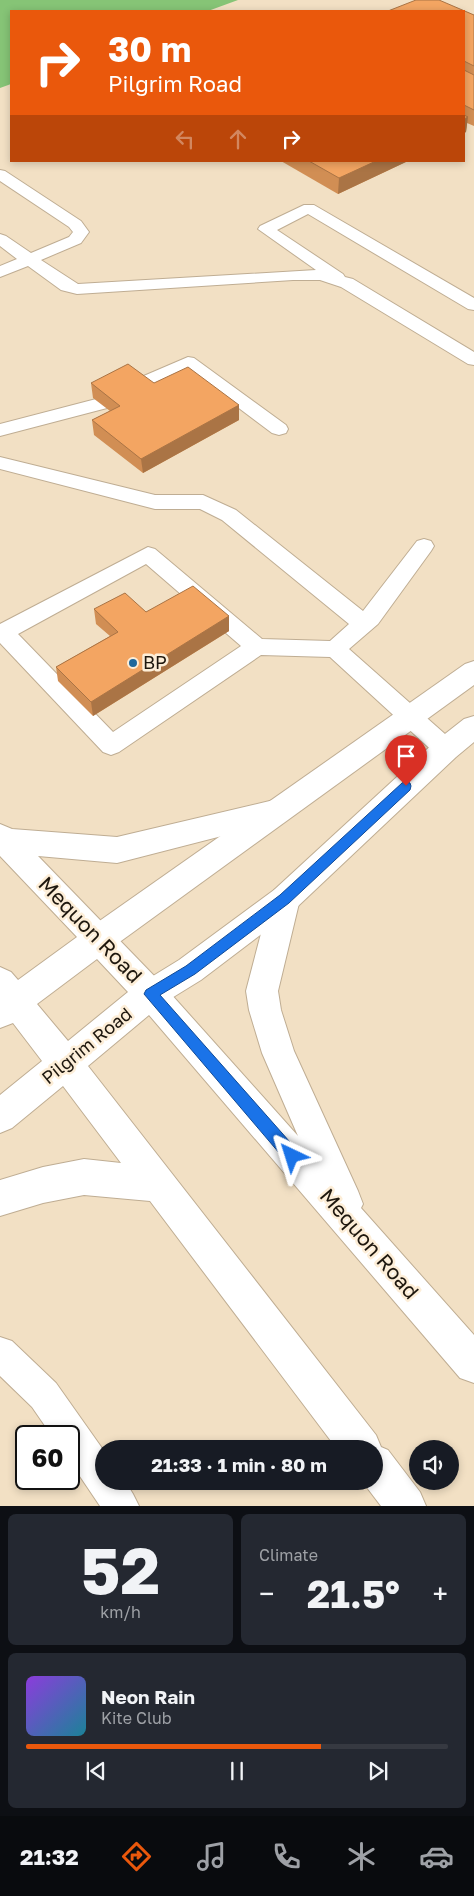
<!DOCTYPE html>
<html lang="en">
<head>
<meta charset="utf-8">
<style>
  :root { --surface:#171b24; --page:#242831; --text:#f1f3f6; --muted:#9ea1a6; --line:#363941; --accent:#ea580c }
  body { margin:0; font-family:"Golos Text",sans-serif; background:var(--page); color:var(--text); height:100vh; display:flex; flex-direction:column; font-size:19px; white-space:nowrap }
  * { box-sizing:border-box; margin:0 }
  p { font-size:16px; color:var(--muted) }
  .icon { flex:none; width:28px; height:28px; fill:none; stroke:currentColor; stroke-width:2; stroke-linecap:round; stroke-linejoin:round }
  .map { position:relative; height:1506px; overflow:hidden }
  .side { display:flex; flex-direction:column; gap:8px; padding:8px; background:#0d0f14; flex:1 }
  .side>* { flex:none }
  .banner { position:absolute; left:10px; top:10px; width:455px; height:152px; border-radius:0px; box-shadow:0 2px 8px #0003; background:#ea580c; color:#fff; overflow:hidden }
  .buttons { position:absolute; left:409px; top:1440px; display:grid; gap:10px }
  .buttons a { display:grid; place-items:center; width:50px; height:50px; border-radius:50%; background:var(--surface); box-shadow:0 2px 8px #0003; font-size:25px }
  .speed { position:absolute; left:15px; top:1425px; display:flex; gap:10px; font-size:25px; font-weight:700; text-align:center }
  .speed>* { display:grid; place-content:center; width:65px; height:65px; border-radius:50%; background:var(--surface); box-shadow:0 2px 8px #0003; line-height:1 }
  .speed .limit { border:2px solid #111; border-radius:8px; background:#fff; color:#111 }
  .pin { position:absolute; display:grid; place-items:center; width:42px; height:42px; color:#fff; margin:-51px -21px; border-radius:50% 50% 50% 0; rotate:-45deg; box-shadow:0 0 5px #0007 }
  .pin .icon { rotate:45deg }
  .me { position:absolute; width:55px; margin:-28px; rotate:319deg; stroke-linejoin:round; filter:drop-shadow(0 0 4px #0008) }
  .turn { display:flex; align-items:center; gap:18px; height:105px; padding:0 15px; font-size:22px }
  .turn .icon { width:65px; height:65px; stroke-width:2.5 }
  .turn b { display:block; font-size:35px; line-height:42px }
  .lanes { display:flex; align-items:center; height:48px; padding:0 15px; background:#0003; justify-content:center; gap:25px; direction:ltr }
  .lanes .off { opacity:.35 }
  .big { font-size:38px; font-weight:700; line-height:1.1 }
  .side .widget { flex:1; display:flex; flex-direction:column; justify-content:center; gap:8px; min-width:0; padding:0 18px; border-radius:8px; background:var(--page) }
  .side .dial { align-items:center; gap:0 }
  .dial b { font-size:65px; line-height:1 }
  .song { display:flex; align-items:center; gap:15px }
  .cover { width:60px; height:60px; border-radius:8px; background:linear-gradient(135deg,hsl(270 70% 55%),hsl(190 70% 35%)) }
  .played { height:5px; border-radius:2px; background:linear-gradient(90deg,var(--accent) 70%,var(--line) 70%) }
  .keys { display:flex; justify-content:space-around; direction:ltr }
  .heat { display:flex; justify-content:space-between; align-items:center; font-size:28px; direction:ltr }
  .side .tiles { flex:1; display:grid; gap:8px; grid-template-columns:1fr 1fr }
  .widget:last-child { grid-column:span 2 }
  .trip { position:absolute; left:95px; top:1440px; width:288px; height:50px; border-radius:25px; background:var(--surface); box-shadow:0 2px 8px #0003; font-weight:700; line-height:50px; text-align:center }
  .menu { display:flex; height:80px; justify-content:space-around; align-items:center; background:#090b0e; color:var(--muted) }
  .menu .icon { width:35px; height:35px }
  .menu .current { color:var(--accent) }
  .menu b { font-size:22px; color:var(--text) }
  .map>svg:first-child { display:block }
</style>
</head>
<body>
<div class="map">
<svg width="474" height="1506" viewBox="0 0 474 1506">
  <rect width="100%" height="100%" fill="#f2e0c4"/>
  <polygon fill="#86c476" points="0,0 238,0 208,11 11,11 11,84 0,88"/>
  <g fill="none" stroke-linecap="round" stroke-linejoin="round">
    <defs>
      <g id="lane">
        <polygon points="0,170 5,171 81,221 89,232 81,243 41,260 78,284 316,270 258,229 260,226 304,205 314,205 474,298 474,310 468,309 308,214 277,230 343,274 345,277 353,279 474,352 474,365 468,364 341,287 320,280 293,280 77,294 61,290 28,266 0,277 0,266 17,259 0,246 0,234 6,236 31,253 69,237 73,232 69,227 0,181"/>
        <polygon points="188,357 194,358 286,425 288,429 286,433 279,435 272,433 187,369 144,389 138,391 132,389 129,385 132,381"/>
        <polygon points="100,398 107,400 109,404 107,408 0,436 0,424"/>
        <path d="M 0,457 L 155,495 L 203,495 L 236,510 L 363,611 L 417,541 L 424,539 L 431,541 L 434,546 L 431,551 L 378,624 L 349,649 L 454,742 L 458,749 L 454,756 L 446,759 L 438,756 L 330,657 L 261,655 L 119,752 L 111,755 L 103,752 L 0,643 L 0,624 L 148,547 L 155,549 L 262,639 L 330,641 L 349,624 L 222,520 L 200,509 L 155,509 L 0,469 ZM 146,564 L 241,646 L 113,732 L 18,634 Z"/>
        <polygon points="0,1337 12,1341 56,1383 104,1451 104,1481 125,1481 133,1494 139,1506 100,1506 69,1460 69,1436 52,1436 32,1407 0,1376"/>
      </g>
      <g id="secondary">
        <polygon points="474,661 474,685 110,949 99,953 88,949 84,939 88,929 465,664"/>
        <polygon points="474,716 474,742 456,757 296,908 201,980 162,1004 151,1009 140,1004 135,994 140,984 179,960 274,890 436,741 464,719"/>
      </g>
      <path id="primary" d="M 278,799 L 288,803 L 292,811 L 288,819 L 117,863 L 38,856 L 162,984 L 298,1136 L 262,1053 L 249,1010 L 246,991 L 270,899 L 274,890 L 285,886 L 296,890 L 300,899 L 278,991 L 281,1010 L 294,1051 L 358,1191 L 363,1204 L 361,1208 L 474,1335 L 474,1383 L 460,1378 L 149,1015 L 88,1066 L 376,1435 L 381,1447 L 388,1450 L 420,1492 L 426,1506 L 381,1506 L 362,1481 L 374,1481 L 374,1449 L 337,1449 L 150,1201 L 84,1195 L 43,1203 L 0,1216 L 0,1180 L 43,1167 L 84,1159 L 121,1163 L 63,1086 L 12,1128 L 0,1133 L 0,1095 L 42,1061 L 13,1023 L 0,1028 L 0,967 L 11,972 L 18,980 L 77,937 L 0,856 L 0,824 L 12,829 L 117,837 ZM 97,959 L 128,992 L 68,1041 L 37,1004 Z"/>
    </defs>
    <use href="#lane" stroke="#bfad93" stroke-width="2"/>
    <use href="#secondary" stroke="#bfad93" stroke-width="2"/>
    <use href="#primary" stroke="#bfad93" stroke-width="2"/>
    <use href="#lane" fill="#fff" fill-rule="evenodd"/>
    <use href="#secondary" fill="#fff" fill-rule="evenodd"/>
    <use href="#primary" fill="#fff" fill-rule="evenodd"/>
  </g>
  <g fill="#d18e54">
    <polygon points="464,11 474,15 474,126 467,123 466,132 464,133"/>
    <polygon points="281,161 408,161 338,194"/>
    <polygon points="91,383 154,383 239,405 239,420 143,473 94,435 92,420 110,411 93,398"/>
    <polygon points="94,609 229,616 229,631 93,716 58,681 56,667 110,636 96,624"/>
  </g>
  <g fill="#aa7445">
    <polygon points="468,117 466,132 464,133 464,119"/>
    <polygon points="376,161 408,161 338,194 339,178"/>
    <polygon points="239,405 239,420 143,473 141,459"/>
    <polygon points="229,616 229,631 93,716 91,702"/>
  </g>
  <g fill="#f3a562" stroke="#aa7445">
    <polygon points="416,0 439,0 474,15 474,66 464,61 464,11 388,11"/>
    <polygon points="464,70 474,75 474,110 464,105"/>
    <polygon points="464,115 468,117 464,119"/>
    <polygon points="309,161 376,161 339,178"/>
    <polygon points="128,364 154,383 188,367 239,405 141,459 92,420 120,406 91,383"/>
    <polygon points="193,586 229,616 91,702 56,667 118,632 94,609 125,593 146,612"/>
  </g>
  <polygon fill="#1a73e8" stroke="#114b97" points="406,781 410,783 411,786 410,790 289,903 195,974 160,995 297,1150 299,1156 297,1161 292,1163 286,1161 144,994 146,990 186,966 280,895 402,783"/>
  <circle fill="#1f689c" stroke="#fdeed8" stroke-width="2" cx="133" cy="663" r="5"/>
  <g text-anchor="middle" stroke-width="5" stroke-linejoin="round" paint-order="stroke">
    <g font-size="18" fill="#1e170e" stroke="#fdeed8" text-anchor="start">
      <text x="143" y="669">BP</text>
    </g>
    <g font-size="18" fill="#1e170e" stroke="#fdeed8">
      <text transform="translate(87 1046) rotate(-39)" y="6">Pilgrim Road</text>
    </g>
    <g font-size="21" fill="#1e170e" stroke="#fdeed8">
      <text transform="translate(90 930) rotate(46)" y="7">Mequon Road</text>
      <text transform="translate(369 1244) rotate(49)" y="7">Mequon Road</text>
    </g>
  </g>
</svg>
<div class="buttons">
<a><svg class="icon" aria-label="sound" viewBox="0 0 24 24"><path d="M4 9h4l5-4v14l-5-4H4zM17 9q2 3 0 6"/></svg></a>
</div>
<div class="speed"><div class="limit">60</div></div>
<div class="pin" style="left:406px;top:786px;background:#d93025"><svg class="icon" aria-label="arrive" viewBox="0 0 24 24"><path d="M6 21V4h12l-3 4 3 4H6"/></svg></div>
<svg class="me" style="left:292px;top:1156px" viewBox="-20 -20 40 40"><path d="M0-17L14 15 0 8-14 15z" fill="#1a73e8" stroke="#fff" stroke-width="4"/></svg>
<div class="trip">21:33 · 1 min · 80 m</div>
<div class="banner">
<div class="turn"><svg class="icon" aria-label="right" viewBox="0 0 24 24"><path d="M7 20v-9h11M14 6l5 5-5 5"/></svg><div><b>30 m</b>Pilgrim Road</div></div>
<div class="lanes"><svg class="icon off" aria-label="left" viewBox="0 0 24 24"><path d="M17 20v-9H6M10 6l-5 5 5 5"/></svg><svg class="icon off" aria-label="ahead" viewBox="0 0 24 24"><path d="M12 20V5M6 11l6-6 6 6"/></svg><svg class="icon" aria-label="right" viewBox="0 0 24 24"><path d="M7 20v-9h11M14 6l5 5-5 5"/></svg></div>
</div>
</div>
<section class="side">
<div class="tiles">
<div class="widget dial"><b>52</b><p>km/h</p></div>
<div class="widget"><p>Climate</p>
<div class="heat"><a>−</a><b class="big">21.5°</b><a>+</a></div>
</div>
<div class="widget">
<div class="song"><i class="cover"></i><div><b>Neon Rain</b><p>Kite Club</p></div></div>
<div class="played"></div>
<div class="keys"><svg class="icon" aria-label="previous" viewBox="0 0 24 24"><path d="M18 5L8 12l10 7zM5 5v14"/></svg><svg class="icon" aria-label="pause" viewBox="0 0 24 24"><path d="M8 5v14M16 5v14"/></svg><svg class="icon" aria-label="next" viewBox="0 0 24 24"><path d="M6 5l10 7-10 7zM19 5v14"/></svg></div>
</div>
</div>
</section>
<nav class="menu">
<b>21:32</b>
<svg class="icon current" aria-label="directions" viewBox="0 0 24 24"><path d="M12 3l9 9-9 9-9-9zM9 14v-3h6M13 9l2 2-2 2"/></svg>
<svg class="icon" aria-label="music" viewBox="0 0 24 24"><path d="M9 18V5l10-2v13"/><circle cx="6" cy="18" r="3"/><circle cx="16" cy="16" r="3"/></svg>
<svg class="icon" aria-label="phone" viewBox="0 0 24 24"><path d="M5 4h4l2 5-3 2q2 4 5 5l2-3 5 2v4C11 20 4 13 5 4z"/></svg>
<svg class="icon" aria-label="climate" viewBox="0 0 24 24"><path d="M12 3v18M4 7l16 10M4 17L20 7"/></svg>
<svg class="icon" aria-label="car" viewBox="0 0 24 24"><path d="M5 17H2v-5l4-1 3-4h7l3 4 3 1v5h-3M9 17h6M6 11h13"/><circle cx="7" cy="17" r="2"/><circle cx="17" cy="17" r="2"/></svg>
</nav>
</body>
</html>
